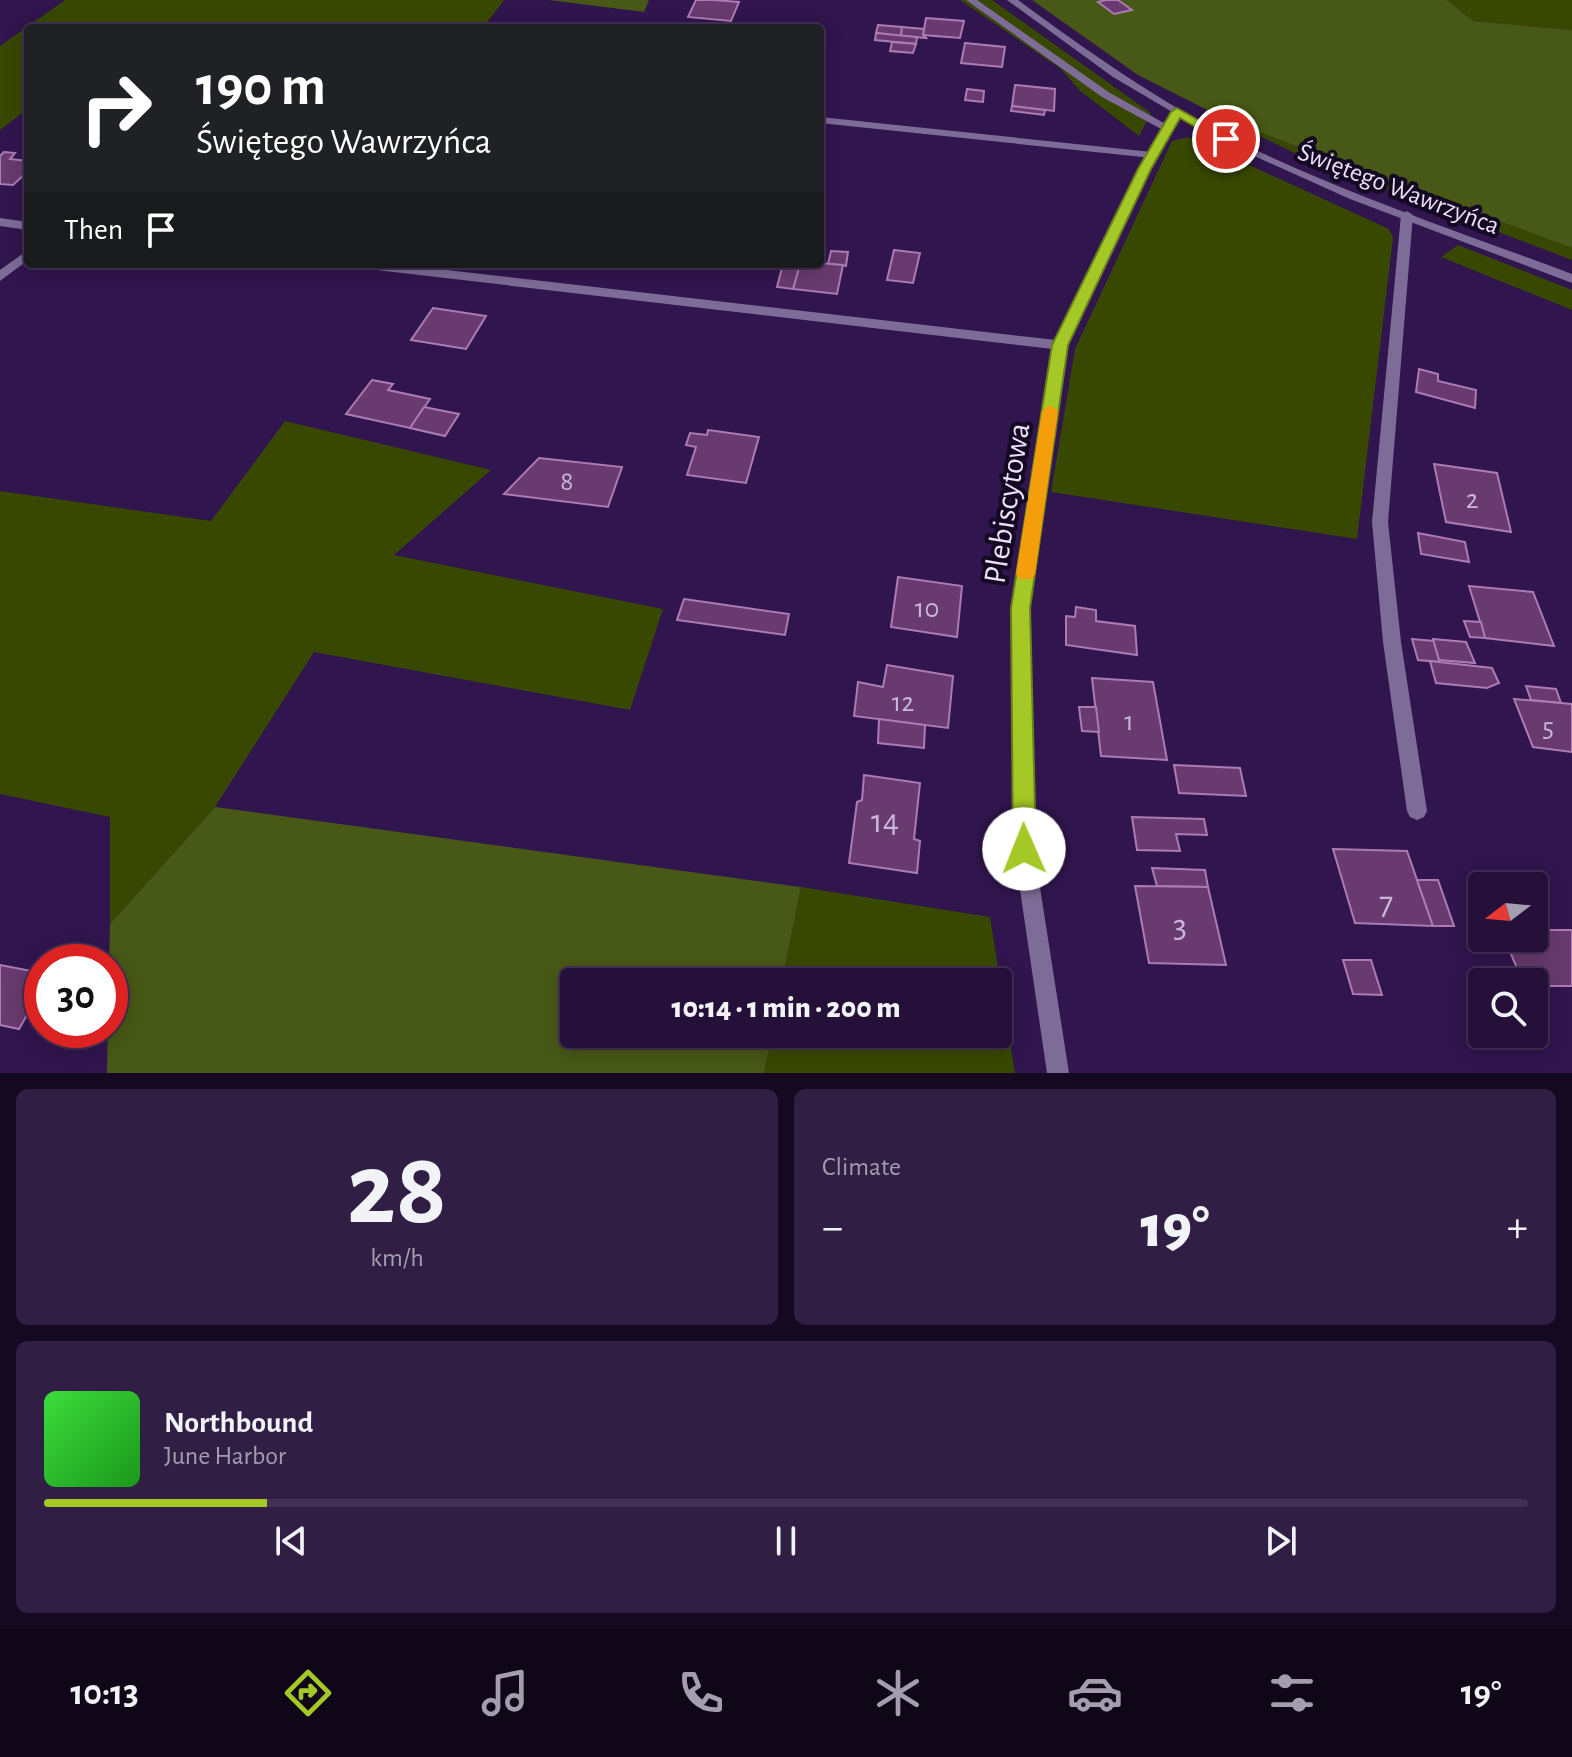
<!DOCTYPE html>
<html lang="en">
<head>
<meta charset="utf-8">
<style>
  :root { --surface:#25103a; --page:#311e45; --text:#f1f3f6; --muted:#a39daf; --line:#423054; --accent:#a4c825 }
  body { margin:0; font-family:"Alegreya Sans",sans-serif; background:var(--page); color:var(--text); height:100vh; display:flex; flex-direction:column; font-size:30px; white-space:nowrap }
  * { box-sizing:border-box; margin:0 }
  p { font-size:26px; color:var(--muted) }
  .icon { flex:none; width:44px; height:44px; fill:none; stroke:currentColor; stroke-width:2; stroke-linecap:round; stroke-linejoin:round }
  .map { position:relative; height:1073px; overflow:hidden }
  .side { display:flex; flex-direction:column; gap:16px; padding:16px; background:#140920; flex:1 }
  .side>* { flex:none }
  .top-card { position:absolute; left:24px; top:24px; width:800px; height:244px; border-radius:8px; box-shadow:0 4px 20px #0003,0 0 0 2px var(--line); background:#202124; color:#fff; overflow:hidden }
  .needle { width:52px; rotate:254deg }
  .fabs { position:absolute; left:1468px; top:872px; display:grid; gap:16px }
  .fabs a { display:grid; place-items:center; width:80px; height:80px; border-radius:8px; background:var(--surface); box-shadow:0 4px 20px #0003,0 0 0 2px var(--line); font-size:40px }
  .speed { position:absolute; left:24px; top:944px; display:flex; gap:16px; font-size:40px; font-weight:700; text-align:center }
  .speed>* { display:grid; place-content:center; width:104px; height:104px; border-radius:50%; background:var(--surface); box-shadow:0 4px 20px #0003,0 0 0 2px var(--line); line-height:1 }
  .speed .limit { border:12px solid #d22; background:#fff; color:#111 }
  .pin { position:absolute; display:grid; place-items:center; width:68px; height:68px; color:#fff; margin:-34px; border:4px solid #fff; border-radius:50%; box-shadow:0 2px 8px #0007 }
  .me { position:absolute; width:88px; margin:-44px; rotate:359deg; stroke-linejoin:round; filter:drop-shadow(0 0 6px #0008) }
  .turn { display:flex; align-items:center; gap:28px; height:168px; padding:0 40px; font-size:36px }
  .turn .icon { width:104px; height:104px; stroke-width:2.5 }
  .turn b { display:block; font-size:56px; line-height:68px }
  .then { display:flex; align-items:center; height:76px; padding:0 40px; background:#0003; gap:16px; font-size:30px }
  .big { font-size:60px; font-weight:800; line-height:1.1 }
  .side .card { flex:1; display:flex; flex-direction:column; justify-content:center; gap:12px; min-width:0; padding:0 28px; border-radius:12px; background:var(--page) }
  .side .dial { align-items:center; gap:0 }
  .dial b { font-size:104px; line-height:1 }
  .song { display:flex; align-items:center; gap:24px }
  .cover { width:96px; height:96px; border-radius:12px; background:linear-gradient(135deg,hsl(120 70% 55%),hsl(120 70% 35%)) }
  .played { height:8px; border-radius:4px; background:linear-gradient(90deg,var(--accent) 15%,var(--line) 15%) }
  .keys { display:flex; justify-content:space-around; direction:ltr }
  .heat { display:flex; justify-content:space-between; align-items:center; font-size:44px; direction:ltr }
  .side .tiles { flex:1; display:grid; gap:16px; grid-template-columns:1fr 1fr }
  .card:last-child { grid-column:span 2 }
  .trip { position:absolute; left:560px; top:968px; width:452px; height:80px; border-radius:8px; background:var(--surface); box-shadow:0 4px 20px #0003,0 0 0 2px var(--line); font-weight:800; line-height:80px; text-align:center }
  .dock { display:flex; height:128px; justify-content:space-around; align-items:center; background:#0f0617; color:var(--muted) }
  .dock .icon { width:56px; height:56px }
  .dock .active { color:var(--accent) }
  .dock b { font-size:36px; color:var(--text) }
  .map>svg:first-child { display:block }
</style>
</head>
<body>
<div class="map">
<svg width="1572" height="1073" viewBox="0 0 1572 1073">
  <rect width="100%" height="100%" fill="#31154e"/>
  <g fill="#384800">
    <polygon points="65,0 504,0 483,28 28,28 28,109 0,130 0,46"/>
    <polygon points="960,0 992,0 1151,113 1139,136 1080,91 1061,69"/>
    <polygon points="1447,0 1572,0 1572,30 1473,21"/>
    <polygon points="1229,121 1572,248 1572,260 1305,158"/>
    <polygon points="1188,137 1389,229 1393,238 1357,539 1051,492 1075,349 1172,141"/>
    <polygon points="1458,245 1572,290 1572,310 1441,257"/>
    <polygon points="285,421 491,470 394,555 663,609 630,710 314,652 215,807 110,924 110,817 0,794 0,491 211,521"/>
    <polygon points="801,887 990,917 1015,1073 764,1073 772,1034 998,1034 998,982 782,982"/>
  </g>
  <g fill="#485816">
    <polygon points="549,0 649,0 644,12"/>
    <polygon points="1032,0 1447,0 1473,21 1572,30 1572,248 1229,121 1138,75"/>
    <polygon points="215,807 801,887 782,982 574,982 574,1034 772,1034 764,1073 107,1073 110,924"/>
  </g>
  <g fill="#683a6f" stroke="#ad7bb4" stroke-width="2">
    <polygon points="696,0 714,0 739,2 731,21 688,17"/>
    <polygon points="1106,0 1118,0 1132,10 1114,14 1098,2"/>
    <polygon points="926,18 964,21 960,38 923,35"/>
    <polygon points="878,25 902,27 901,36 876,33"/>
    <polygon points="902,27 924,29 923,35 926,38 901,36"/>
    <polygon points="876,33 916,37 917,37 916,44 875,40"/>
    <polygon points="892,42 916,44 913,53 890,51"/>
    <polygon points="965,43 1005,47 1002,67 961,63"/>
    <polygon points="1015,85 1055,89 1054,111 1012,106"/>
    <polygon points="967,89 984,91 983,102 965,100"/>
    <polygon points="1012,106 1045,110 1044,115 1011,111"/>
    <polygon points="4,152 15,153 10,159 28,161 28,171 13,185 0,184 0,156"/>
    <polygon points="894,250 920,253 913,283 887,280"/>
    <polygon points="831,251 848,252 846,266 828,264"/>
    <polygon points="820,263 843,265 837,294 793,289 800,264"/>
    <polygon points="783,264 800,264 793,289 777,287"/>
    <polygon points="433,308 486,316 466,349 411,340"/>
    <polygon points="1419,369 1438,374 1438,381 1476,390 1475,408 1416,392"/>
    <polygon points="372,380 393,384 388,390 430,399 410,428 346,414"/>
    <polygon points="424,407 459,414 445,436 410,428"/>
    <polygon points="708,430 759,437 746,483 687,475 696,447 686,445 690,433 707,435"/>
    <polygon points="539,458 622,467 608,507 504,494"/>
    <polygon points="1434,464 1497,473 1511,532 1446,522"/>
    <polygon points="1418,533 1465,542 1469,562 1421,554"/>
    <polygon points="898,577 962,586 957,637 891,627"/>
    <polygon points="1469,586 1533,592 1554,646 1485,638"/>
    <polygon points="684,599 789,614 785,635 677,620"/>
    <polygon points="1076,607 1096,610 1096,621 1135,626 1137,655 1066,645 1066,616 1075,617"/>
    <polygon points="1464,621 1481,622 1485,638 1470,637"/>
    <polygon points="1412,639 1434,641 1440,662 1418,660"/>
    <polygon points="1433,639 1466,642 1475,663 1439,660"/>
    <polygon points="1430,661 1492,668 1499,683 1487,688 1436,683"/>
    <polygon points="887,665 953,676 948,728 854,716 858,682 883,687"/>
    <polygon points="1092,678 1153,682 1167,760 1101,756"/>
    <polygon points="1526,686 1556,689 1561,703 1531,700"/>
    <polygon points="1514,699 1572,704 1572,752 1533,747"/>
    <polygon points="1079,707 1096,707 1099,732 1082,731"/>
    <polygon points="879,719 925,725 924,748 878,743"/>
    <polygon points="1174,765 1240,768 1246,796 1179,793"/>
    <polygon points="864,775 920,783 914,839 920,841 917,873 849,863 857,802 862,800"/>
    <polygon points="1132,817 1204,819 1207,835 1176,834 1180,851 1137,850"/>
    <polygon points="1333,849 1407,851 1433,926 1355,923"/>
    <polygon points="1152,868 1205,870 1208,887 1157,886"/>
    <polygon points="1417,880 1438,880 1454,926 1433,926"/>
    <polygon points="1135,886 1208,887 1226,965 1149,963"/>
    <polygon points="1534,930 1572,930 1572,986 1534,986 1534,982 1523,982 1504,938 1534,938"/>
    <polygon points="1343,960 1371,960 1382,995 1353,994"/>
    <polygon points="0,965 42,973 42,989 19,1029 0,1025"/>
  </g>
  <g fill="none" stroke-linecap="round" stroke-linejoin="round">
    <g fill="#7d6c97" fill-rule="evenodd">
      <polygon points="966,0 977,0 1110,93 1173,128 1163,130 1102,97"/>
      <polygon points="820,117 1152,152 1158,155 1152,158 820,123"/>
      <polygon points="28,250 28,260 0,281 0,270"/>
    </g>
    <g fill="#7d6c97" fill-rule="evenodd">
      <polygon points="1173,110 1183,112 1150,169 1067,345 1028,608 1034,849 1069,1073 1047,1073 1014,849 1012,608 1053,349 359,268 353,264 394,264 1056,340 1138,169"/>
      <polygon points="1407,211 1413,215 1388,522 1401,642 1427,811 1424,817 1417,820 1410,817 1407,811 1383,642 1372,522 1401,215"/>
      <polygon points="0,218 28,222 28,230 0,226"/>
    </g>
    <path fill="#7d6c97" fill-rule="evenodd" d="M 1007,0 L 1018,0 C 1087,51 1157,100 1233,139 C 1342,193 1458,231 1572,274 L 1572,283 L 1350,199 L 1223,142 L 1113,77 Z"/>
  </g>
  <polygon fill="#a4c825" stroke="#6b8218" stroke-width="2" points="1177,108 1232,139 1221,142 1180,118 1151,169 1068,345 1030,608 1036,849 1032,857 1024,860 1017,857 1013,849 1011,608 1052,345 1138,169 1171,112"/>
  <polygon fill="#f59e0b" points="1050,405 1058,411 1035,574 1032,579 1019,579 1016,574 1042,411"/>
  <g text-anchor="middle" stroke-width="8" stroke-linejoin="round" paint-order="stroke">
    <g font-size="26" fill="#ebe0fd" stroke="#140922">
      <text transform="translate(1399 188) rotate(21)" y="9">Świętego Wawrzyńca</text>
    </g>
    <g font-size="28" fill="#cab6da">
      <text x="567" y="490">8</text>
      <text x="1472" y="508">2</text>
      <text x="927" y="617">10</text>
      <text x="903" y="711">12</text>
      <text x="1129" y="730">1</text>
      <text x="1548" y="736">5</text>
    </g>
    <g font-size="32" fill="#ebe0fd" stroke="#140922">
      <text transform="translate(1006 503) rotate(-81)" y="11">Plebiscytowa</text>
    </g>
    <g font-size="34" fill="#cab6da">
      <text x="885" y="832">14</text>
      <text x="1386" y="914">7</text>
      <text x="1180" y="937">3</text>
    </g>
  </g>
</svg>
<div class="fabs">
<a><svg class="needle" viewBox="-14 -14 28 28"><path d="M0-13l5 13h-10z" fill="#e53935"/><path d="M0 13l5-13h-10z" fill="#a39daf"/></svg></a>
<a><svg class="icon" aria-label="search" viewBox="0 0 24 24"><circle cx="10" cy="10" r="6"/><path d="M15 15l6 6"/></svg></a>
</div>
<div class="speed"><div class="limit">30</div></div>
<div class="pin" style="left:1226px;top:139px;background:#d93025"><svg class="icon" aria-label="arrive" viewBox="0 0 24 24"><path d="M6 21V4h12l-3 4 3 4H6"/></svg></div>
<svg class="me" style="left:1024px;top:849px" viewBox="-20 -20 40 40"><circle r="19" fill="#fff"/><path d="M0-13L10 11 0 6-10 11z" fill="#a4c825"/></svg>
<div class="trip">10:14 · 1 min · 200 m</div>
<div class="top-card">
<div class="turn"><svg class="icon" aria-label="right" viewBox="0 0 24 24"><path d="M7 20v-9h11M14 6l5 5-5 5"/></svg><div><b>190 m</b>Świętego Wawrzyńca</div></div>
<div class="then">Then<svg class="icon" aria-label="arrive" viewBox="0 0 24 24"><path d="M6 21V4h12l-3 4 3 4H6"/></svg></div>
</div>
</div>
<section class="side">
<div class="tiles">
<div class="card dial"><b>28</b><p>km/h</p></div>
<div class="card"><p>Climate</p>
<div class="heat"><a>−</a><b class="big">19°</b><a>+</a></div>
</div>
<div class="card">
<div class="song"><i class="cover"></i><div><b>Northbound</b><p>June Harbor</p></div></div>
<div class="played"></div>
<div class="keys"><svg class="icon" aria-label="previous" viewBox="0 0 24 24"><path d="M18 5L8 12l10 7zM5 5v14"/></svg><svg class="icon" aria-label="pause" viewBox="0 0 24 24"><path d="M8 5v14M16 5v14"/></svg><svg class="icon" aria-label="next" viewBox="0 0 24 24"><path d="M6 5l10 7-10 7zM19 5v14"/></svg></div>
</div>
</div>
</section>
<nav class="dock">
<b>10:13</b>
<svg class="icon active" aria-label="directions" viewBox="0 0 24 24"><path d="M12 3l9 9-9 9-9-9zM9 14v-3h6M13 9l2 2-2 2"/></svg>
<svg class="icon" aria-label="music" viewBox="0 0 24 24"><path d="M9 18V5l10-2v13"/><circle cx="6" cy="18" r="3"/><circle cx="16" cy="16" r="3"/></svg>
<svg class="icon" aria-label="phone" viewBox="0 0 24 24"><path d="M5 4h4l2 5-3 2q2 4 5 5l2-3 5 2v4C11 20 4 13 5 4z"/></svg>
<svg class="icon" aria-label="climate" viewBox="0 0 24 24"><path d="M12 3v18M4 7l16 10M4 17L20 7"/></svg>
<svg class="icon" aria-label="car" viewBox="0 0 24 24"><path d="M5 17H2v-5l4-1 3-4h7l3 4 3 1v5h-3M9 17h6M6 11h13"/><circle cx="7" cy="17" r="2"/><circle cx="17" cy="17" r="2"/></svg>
<svg class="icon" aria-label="filters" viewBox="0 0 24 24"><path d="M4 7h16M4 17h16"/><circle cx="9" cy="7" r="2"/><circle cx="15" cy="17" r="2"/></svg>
<b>19°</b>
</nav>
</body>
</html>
